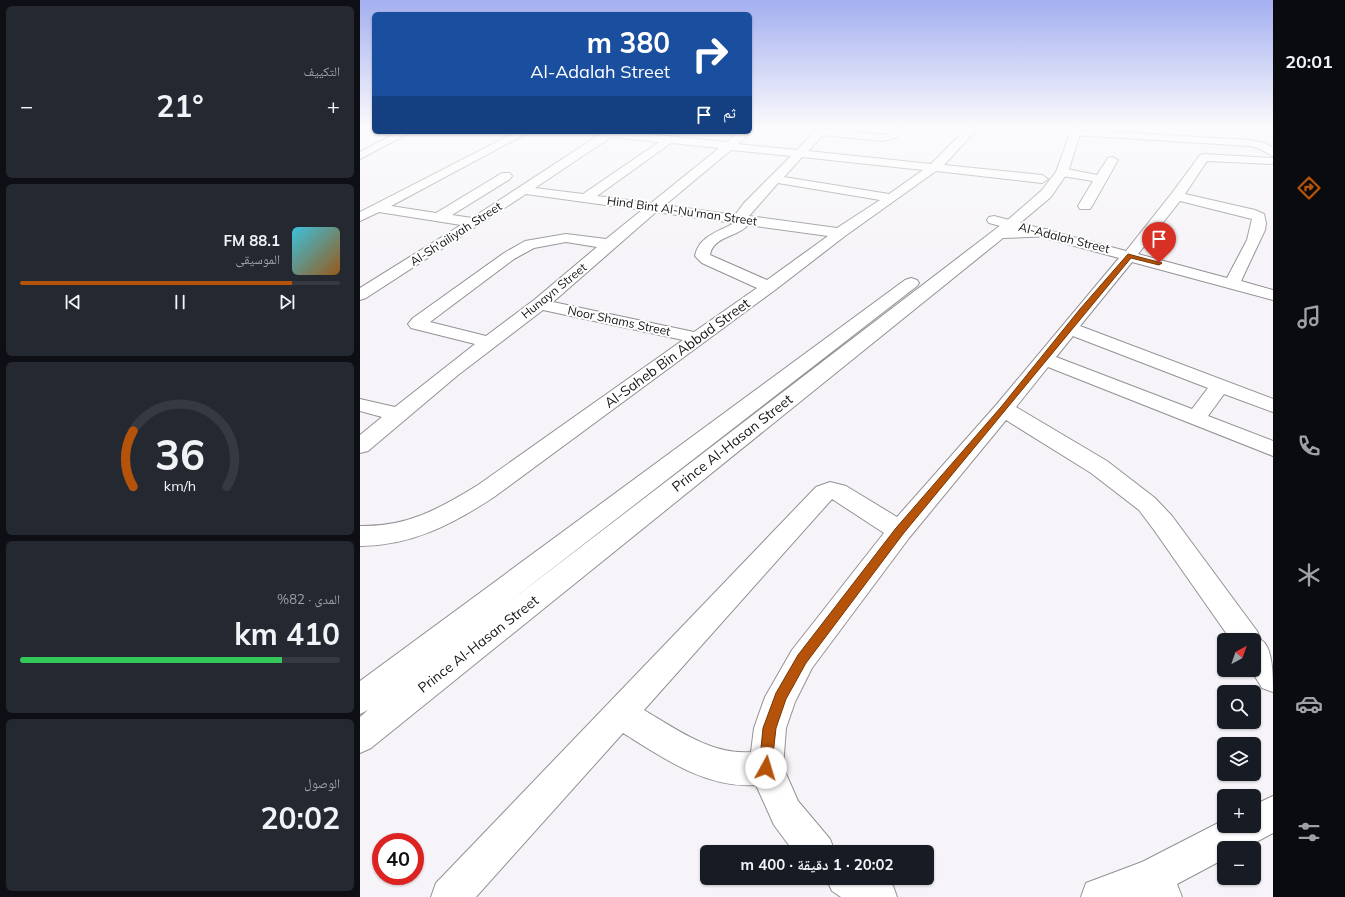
<!DOCTYPE html>
<html lang="ar">
<head>
<meta charset="utf-8">
<style>
  :root { --surface:#171b24; --page:#242831; --text:#f1f3f6; --muted:#9ea1a6; --line:#363941; --accent:#b45309 }
  body { margin:0; font-family:Mulish,"Noto Naskh Arabic",sans-serif; background:var(--page); color:var(--text); direction:rtl; height:100vh; display:flex; flex-direction:column; font-size:15px; white-space:nowrap }
  * { box-sizing:border-box; margin:0 }
  p { font-size:13px; color:var(--muted) }
  .icon { flex:none; width:22px; height:22px; fill:none; stroke:currentColor; stroke-width:2; stroke-linecap:round; stroke-linejoin:round }
  .map { position:relative; flex:1; overflow:hidden; direction:ltr }
  .sheet { display:flex; flex-direction:column; gap:6px; padding:6px; background:#0d0f14; width:360px }
  .sheet>* { flex:none }
  .banner { position:absolute; left:12px; top:12px; width:380px; height:122px; border-radius:6px; box-shadow:0 1px 3px #0004; direction:rtl; background:#1a4fa0; color:#fff; overflow:hidden }
  .needle { width:26px; rotate:40deg }
  .fabs { position:absolute; left:857px; top:633px; display:grid; gap:8px }
  .fabs a { display:grid; place-items:center; width:44px; height:44px; border-radius:6px; background:var(--surface); box-shadow:0 1px 3px #0004; font-size:20px }
  .speed { position:absolute; left:12px; top:833px; display:flex; gap:8px; font-size:20px; font-weight:700; text-align:center }
  .speed>* { display:grid; place-content:center; width:52px; height:52px; border-radius:50%; background:var(--surface); box-shadow:0 1px 3px #0004; line-height:1 }
  .speed .limit { border:6px solid #d22; background:#fff; color:#111 }
  .pin { position:absolute; display:grid; place-items:center; width:34px; height:34px; color:#fff; margin:-41px -17px; border-radius:50% 50% 50% 0; rotate:-45deg; box-shadow:0 0 4px #0007 }
  .pin .icon { rotate:45deg }
  .me { position:absolute; width:44px; margin:-22px; rotate:6deg; stroke-linejoin:round; filter:drop-shadow(0 0 3px #0008) }
  .turn { display:flex; align-items:center; gap:14px; height:84px; padding:0 16px; font-size:18px }
  .turn .icon { width:52px; height:52px; stroke-width:2.5 }
  .turn b { display:block; font-size:28px; line-height:34px }
  .then { display:flex; align-items:center; height:38px; padding:0 16px; background:#0003; gap:8px; font-size:15px }
  .big { font-size:30px; font-weight:700; line-height:1.1 }
  .sheet .tile { flex:1; display:flex; flex-direction:column; justify-content:center; gap:6px; min-width:0; padding:0 14px; border-radius:6px; background:var(--page) }
  .sheet .dial { align-items:center; gap:0 }
  .dial svg { height:104px; overflow:visible; fill:none; stroke:var(--line); stroke-width:7; stroke-linecap:round; text-anchor:middle }
  .dial text { fill:var(--text); stroke:none }
  .song { display:flex; align-items:center; gap:12px }
  .cover { width:48px; height:48px; border-radius:6px; background:linear-gradient(135deg,hsl(190 70% 55%),hsl(30 70% 35%)) }
  .played { height:4px; border-radius:2px; background:linear-gradient(90deg,var(--accent) 85%,var(--line) 85%) }
  .keys { display:flex; justify-content:space-around; direction:ltr }
  .heat { display:flex; justify-content:space-between; align-items:center; font-size:22px; direction:ltr }
  .charge { height:6px; border-radius:3px; background:linear-gradient(90deg,#34c759 82%,var(--line) 0) }
  .trip { position:absolute; left:340px; top:845px; width:234px; height:40px; border-radius:6px; background:var(--surface); box-shadow:0 1px 3px #0004; font-weight:700; line-height:40px; text-align:center; direction:rtl }
  main { display:flex; flex:1; min-height:0 }
  .tabs { display:flex; flex-direction:column; width:72px; justify-content:space-around; align-items:center; background:#090b0e; color:var(--muted) }
  .tabs .icon { width:28px; height:28px }
  .tabs .selected { color:var(--accent) }
  .tabs b { font-size:18px; color:var(--text) }
  .map>svg:first-child { display:block }
</style>
</head>
<body>
<main>
<nav class="tabs">
<b>20:01</b>
<svg class="icon selected" aria-label="directions" viewBox="0 0 24 24"><path d="M12 3l9 9-9 9-9-9zM9 14v-3h6M13 9l2 2-2 2"/></svg>
<svg class="icon" aria-label="music" viewBox="0 0 24 24"><path d="M9 18V5l10-2v13"/><circle cx="6" cy="18" r="3"/><circle cx="16" cy="16" r="3"/></svg>
<svg class="icon" aria-label="phone" viewBox="0 0 24 24"><path d="M5 4h4l2 5-3 2q2 4 5 5l2-3 5 2v4C11 20 4 13 5 4z"/></svg>
<svg class="icon" aria-label="climate" viewBox="0 0 24 24"><path d="M12 3v18M4 7l16 10M4 17L20 7"/></svg>
<svg class="icon" aria-label="car" viewBox="0 0 24 24"><path d="M5 17H2v-5l4-1 3-4h7l3 4 3 1v5h-3M9 17h6M6 11h13"/><circle cx="7" cy="17" r="2"/><circle cx="17" cy="17" r="2"/></svg>
<svg class="icon" aria-label="filters" viewBox="0 0 24 24"><path d="M4 7h16M4 17h16"/><circle cx="9" cy="7" r="2"/><circle cx="15" cy="17" r="2"/></svg>
</nav>
<div class="map">
<svg width="913" height="897" viewBox="0 0 913 897">
  <rect width="100%" height="100%" fill="#f6f4f8"/>
  <g fill="none" stroke-linecap="round" stroke-linejoin="round">
    <defs>
      <g id="minor">
        <path d="M 458,128 L 522,135 L 528,134 L 533,128 L 544,128 L 536,138 L 522,141 L 463,135 L 448,151 L 571,164 L 607,128 L 618,128 L 584,165 L 682,175 L 688,179 L 682,183 L 576,171 L 485,236 L 415,290 L 134,497 C 93,524 51,546 0,546 L 0,526 C 47,527 79,509 118,485 L 323,340 L 183,310 L 98,375 L 8,451 L 0,453 L 0,435 L 22,417 L 0,411 L 0,399 L 35,407 L 115,344 L 51,328 L 48,324 L 53,318 L 144,253 L 165,241 L 206,234 L 246,239 L 282,210 L 166,194 L 6,298 L 0,300 L 0,288 L 101,225 L 19,212 L 0,221 L 0,212 L 156,132 L 169,132 L 31,206 L 76,213 L 142,173 L 150,173 L 152,176 L 150,179 L 92,215 L 112,218 L 239,135 L 232,134 L 231,132 L 266,132 L 366,142 L 380,132 L 390,132 L 390,130 L 391,132 L 378,144 L 437,150 ZM 251,137 L 299,142 L 223,194 L 175,188 ZM 311,143 L 359,148 L 291,203 L 237,196 ZM 371,150 L 431,156 L 384,203 L 375,215 L 305,205 ZM 442,157 L 563,170 L 529,194 L 424,177 ZM 418,183 L 520,200 L 477,228 L 389,216 ZM 296,212 L 374,223 C 358,232 339,236 335,256 L 342,263 L 397,288 L 334,332 L 193,302 ZM 388,225 L 468,236 L 407,280 L 350,255 C 353,236 378,237 388,225 ZM 206,242 L 237,247 L 174,300 L 126,336 L 70,322 L 154,259 L 174,248 Z"/>
        <polygon points="717,130 890,140 905,143 913,148 913,156 898,148 890,146 713,135 712,133 713,131"/>
        <polygon points="38,132 51,132 0,159 0,152"/>
        <path d="M 844,154 L 913,158 L 913,164 L 847,161 L 825,194 L 895,210 L 904,214 L 906,223 L 905,230 L 881,281 L 913,290 L 913,300 L 772,262 L 720,326 L 913,399 L 913,412 L 864,394 L 848,416 L 913,441 L 913,456 L 688,367 L 656,407 L 747,461 L 795,498 L 812,516 L 897,631 L 901,640 C 913,646 913,677 913,692 L 902,688 L 891,670 L 894,670 L 894,640 L 871,640 L 794,530 L 779,510 L 731,473 L 646,420 L 549,538 L 452,668 L 435,702 L 426,728 L 423,767 L 438,801 L 470,839 L 475,852 L 434,852 L 414,825 L 396,785 C 347,789 303,758 263,733 L 116,897 L 71,897 L 76,883 L 456,487 L 470,482 L 486,486 L 537,517 L 637,404 L 759,258 L 629,223 L 627,220 L 629,217 L 634,216 L 766,251 L 812,193 L 840,155 ZM 820,201 L 892,219 L 887,240 L 867,278 L 778,254 ZM 713,336 L 848,388 L 832,409 L 696,357 ZM 472,499 L 524,533 L 432,650 L 405,697 L 394,728 L 391,752 C 351,755 316,729 284,710 Z"/>
        <polygon points="752,157 758,160 732,206 730,209 720,209 718,206 733,181 702,176 696,172 702,168 737,175 748,158"/>
        <polygon points="913,796 913,833 885,848 864,848 864,859 817,884 822,897 721,897 726,883 782,862 864,820 864,826 894,826 894,805"/>
        <polygon points="466,878 522,878 532,883 537,897 481,897 472,891"/>
      </g>
      <polygon id="highway" points="712,128 722,128 708,172 691,197 654,228 686,229 691,230 693,233 691,236 643,238 11,748 0,753 0,717 8,710 0,714 0,681 545,280 551,278 557,280 559,283 557,286 136,612 650,218 681,191 696,172"/>
    </defs>
    <use href="#minor" stroke="#949195" stroke-width="2"/>
    <use href="#highway" stroke="#949195" stroke-width="2"/>
    <use href="#minor" fill="#fff" fill-rule="evenodd"/>
    <use href="#highway" fill="#fff" fill-rule="evenodd"/>
  </g>
  <linearGradient id="sky" x2="0" y2="1"><stop stop-color="#a3aff0"/><stop offset="0.5" stop-color="#fbfafc"/><stop offset="1" stop-color="#fbfafc" stop-opacity="0"/></linearGradient>
  <rect width="913" height="254" fill="url(#sky)"/>
  <polygon fill="#b45309" stroke="#753606" points="768,254 802,263 799,265 771,258 543,534 446,663 426,699 416,728 411,773 406,775 401,773 399,768 403,728 416,693 438,655 536,528 641,407 720,309"/>
  <g text-anchor="middle" stroke-width="4" stroke-linejoin="round" paint-order="stroke">
    <g font-size="12" fill="#141415" stroke="#fff">
      <text transform="translate(322 211) rotate(8)" y="4">Hind Bint Al-Nu'man Street</text>
      <text transform="translate(96 234) rotate(-33)" y="4">Al-Sh'ailiyah Street</text>
      <text transform="translate(704 238) rotate(14)" y="4">Al-Adalah Street</text>
      <text transform="translate(194 291) rotate(-39)" y="4">Hunayn Street</text>
      <text transform="translate(259 321) rotate(12)" y="4">Noor Shams Street</text>
    </g>
    <g font-size="14" fill="#141415" stroke="#fff">
      <text transform="translate(317 353) rotate(-36)" y="5">Al-Saheb Bin Abbad Street</text>
      <text transform="translate(372 443) rotate(-38)" y="5">Prince Al-Hasan Street</text>
      <text transform="translate(118 644) rotate(-38)" y="5">Prince Al-Hasan Street</text>
    </g>
  </g>
</svg>
<div class="fabs">
<a><svg class="needle" viewBox="-14 -14 28 28"><path d="M0-13l5 13h-10z" fill="#e53935"/><path d="M0 13l5-13h-10z" fill="#9ea1a6"/></svg></a>
<a><svg class="icon" aria-label="search" viewBox="0 0 24 24"><circle cx="10" cy="10" r="6"/><path d="M15 15l6 6"/></svg></a>
<a><svg class="icon" aria-label="layers" viewBox="0 0 24 24"><path d="M12 4l9 5-9 5-9-5zM3 14l9 5 9-5"/></svg></a>
<a>+</a>
<a>−</a>
</div>
<div class="speed"><div class="limit">40</div></div>
<div class="pin" style="left:799px;top:263px;background:#d93025"><svg class="icon" aria-label="arrive" viewBox="0 0 24 24"><path d="M6 21V4h12l-3 4 3 4H6"/></svg></div>
<svg class="me" style="left:406px;top:768px" viewBox="-20 -20 40 40"><circle r="19" fill="#fff"/><path d="M0-13L10 11 0 6-10 11z" fill="#b45309"/></svg>
<div class="trip">20:02 · 1 دقيقة · 400 m</div>
<div class="banner">
<div class="turn"><svg class="icon" aria-label="right" viewBox="0 0 24 24"><path d="M7 20v-9h11M14 6l5 5-5 5"/></svg><div><b>380 m</b>Al-Adalah Street</div></div>
<div class="then">ثم<svg class="icon" aria-label="arrive" viewBox="0 0 24 24"><path d="M6 21V4h12l-3 4 3 4H6"/></svg></div>
</div>
</div>
<section class="sheet">
<div class="tile"><p>التكييف</p>
<div class="heat"><a>−</a><b class="big">21°</b><a>+</a></div>
</div>
<div class="tile">
<div class="song"><i class="cover"></i><div><b>88.1 FM</b><p>الموسيقى</p></div></div>
<div class="played"></div>
<div class="keys"><svg class="icon" aria-label="previous" viewBox="0 0 24 24"><path d="M18 5L8 12l10 7zM5 5v14"/></svg><svg class="icon" aria-label="pause" viewBox="0 0 24 24"><path d="M8 5v14M16 5v14"/></svg><svg class="icon" aria-label="next" viewBox="0 0 24 24"><path d="M6 5l10 7-10 7zM19 5v14"/></svg></div>
</div>
<div class="tile dial"><svg viewBox="0 0 100 80">
<path d="M14 69A42 42 0 1 1 86 69"/>
<path d="M14 69A42 42 0 0 1 14 26" stroke="#b45309"/>
<text x="50" y="56" font-size="32" font-weight="700">36</text>
<text x="50" y="72" font-size="11">km/h</text>
</svg></div>
<div class="tile"><p>المدى · 82%</p><b class="big">410 km</b><div class="charge"></div></div>
<div class="tile"><p>الوصول</p><b class="big">20:02</b></div>
</section>
</main>
</body>
</html>
